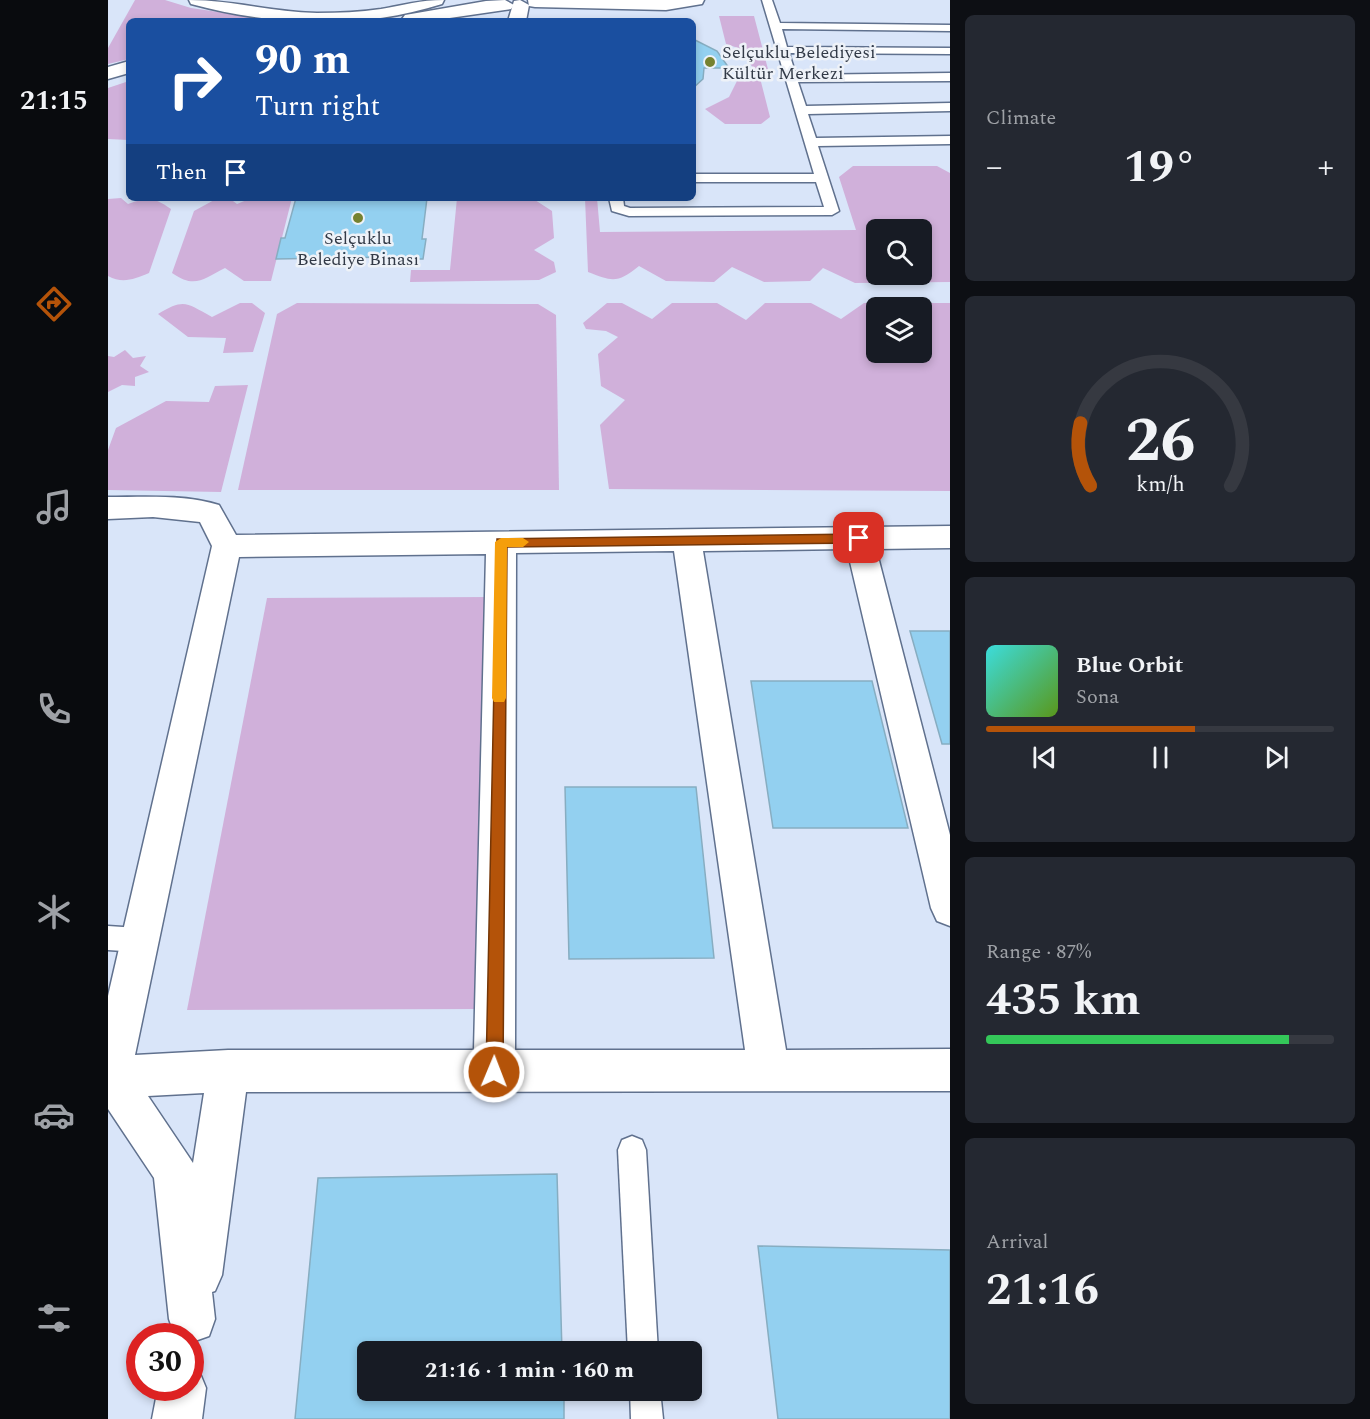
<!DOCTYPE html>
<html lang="en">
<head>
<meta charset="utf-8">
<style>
  :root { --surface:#171b24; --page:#242831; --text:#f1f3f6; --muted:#9ea1a6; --line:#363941; --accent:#b45309 }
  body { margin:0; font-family:Spectral,serif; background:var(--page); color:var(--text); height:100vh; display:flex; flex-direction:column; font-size:22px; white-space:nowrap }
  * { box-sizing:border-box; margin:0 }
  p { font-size:20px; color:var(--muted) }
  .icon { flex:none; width:33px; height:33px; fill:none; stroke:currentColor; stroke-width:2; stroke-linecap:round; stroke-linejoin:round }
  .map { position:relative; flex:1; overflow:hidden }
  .panel { display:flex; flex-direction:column; gap:15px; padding:15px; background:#0d0f14; width:420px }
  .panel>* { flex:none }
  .guide { position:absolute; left:18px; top:18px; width:570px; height:183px; border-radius:9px; box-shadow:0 3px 9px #0003; background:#1a4fa0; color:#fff; overflow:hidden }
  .tools { position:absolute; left:758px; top:219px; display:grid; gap:12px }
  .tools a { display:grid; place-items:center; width:66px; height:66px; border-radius:9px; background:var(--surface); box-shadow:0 3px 9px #0003; font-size:30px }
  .speed { position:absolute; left:18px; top:1323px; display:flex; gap:12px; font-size:30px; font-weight:700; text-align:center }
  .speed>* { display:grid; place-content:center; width:78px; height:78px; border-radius:50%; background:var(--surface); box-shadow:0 3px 9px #0003; line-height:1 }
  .speed .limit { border:9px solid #d22; background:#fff; color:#111 }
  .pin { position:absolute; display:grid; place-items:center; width:51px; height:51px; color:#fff; margin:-26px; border-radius:12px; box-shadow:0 3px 9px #0006 }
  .me { position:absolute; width:66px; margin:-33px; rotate:1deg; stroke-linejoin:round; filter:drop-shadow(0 0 4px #0008) }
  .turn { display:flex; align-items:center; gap:21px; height:126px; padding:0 30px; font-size:27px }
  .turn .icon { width:78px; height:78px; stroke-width:2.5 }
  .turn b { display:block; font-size:42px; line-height:51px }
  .then { display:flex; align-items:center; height:57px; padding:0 30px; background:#0003; gap:12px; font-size:22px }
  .big { font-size:45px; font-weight:700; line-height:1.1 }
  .panel .card { flex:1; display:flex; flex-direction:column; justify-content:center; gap:9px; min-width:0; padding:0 21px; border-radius:9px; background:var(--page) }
  .panel .dial { align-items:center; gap:0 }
  .dial svg { height:156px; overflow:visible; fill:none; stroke:var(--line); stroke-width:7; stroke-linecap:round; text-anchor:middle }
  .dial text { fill:var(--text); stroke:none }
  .song { display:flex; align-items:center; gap:18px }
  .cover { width:72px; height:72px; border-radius:9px; background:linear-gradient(135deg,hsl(180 70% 55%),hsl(90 70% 35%)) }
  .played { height:6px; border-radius:3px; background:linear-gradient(90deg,var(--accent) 60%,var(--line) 60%) }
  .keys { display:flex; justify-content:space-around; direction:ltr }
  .heat { display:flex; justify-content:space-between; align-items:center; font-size:33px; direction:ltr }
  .charge { height:9px; border-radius:4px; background:linear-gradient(90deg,#34c759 87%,var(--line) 0) }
  .trip { position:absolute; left:249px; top:1341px; width:345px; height:60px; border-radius:9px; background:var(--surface); box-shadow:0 3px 9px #0003; font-weight:700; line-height:60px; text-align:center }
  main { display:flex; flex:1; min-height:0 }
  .tabs { display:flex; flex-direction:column; width:108px; justify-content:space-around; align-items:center; background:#090b0e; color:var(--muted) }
  .tabs .icon { width:42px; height:42px }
  .tabs .selected { color:var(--accent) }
  .tabs b { font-size:27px; color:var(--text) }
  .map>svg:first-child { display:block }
</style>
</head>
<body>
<main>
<nav class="tabs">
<b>21:15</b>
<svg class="icon selected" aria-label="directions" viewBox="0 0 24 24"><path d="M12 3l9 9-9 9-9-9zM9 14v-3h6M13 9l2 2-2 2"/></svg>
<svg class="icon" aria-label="music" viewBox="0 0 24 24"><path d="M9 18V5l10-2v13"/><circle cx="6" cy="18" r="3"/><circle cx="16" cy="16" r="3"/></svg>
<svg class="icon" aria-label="phone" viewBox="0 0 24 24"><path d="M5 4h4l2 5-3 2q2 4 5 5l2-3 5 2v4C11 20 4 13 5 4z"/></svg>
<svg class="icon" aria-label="climate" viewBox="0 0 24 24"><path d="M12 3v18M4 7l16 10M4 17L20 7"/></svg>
<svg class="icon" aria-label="car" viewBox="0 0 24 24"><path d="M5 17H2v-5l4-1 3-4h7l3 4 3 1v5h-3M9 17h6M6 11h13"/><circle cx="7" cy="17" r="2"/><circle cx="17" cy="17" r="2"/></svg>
<svg class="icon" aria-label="filters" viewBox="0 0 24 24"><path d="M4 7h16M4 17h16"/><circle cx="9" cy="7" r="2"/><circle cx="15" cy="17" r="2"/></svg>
</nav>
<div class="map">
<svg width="842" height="1419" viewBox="0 0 842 1419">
  <rect width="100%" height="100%" fill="#d9e5f9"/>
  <g fill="#d0b0da" fill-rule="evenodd">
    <polygon points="27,0 57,0 83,8 172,21 21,21 21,59 0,64 0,48"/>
    <polygon points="611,16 646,16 661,73 649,73 630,48 618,44"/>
    <polygon points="652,78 662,117 653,124 617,124 597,109 621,97 630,79"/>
    <polygon points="21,81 21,140 0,139 0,88"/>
    <path d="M 745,166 L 829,166 L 842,173 L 842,282 L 747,283 L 715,268 L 702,281 L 656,282 L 624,267 L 606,282 L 558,281 L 531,266 C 510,283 505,282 480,272 L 477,198 L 489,198 L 492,232 L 748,230 L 731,177 ZM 768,230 L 813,230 L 813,274 L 768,274 Z"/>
    <path d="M 13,198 L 20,204 C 39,197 46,197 63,209 L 41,273 C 26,279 15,284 0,276 L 0,199 Z"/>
    <path d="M 121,198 L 129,204 L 141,199 L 184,198 L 163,281 L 136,281 L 117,268 C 95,279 87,289 64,273 L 86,211 L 108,199 Z"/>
    <polygon points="349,198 429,198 427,200 444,211 446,238 426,250 446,262 448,272 431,280 302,282 303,270 342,270"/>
    <path d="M 132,303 L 144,303 L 157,313 L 145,352 L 115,353 L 118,338 L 80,337 L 50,314 C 77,298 78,303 104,317 Z"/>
    <polygon points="189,303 430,304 448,315 451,490 130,490 169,314"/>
    <path d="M 499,303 L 514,303 L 544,319 L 564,303 L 609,303 L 638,320 L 657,303 L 703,303 L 733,319 L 756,303 L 842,303 L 842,491 L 501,489 L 492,425 L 517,400 L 493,386 L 490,354 L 510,337 L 498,331 L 478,329 L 475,323 ZM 768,308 L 813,308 L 813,352 L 768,352 Z"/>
    <polygon points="17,350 25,358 38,356 32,366 41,372 27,377 27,386 14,385 0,392 0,356 6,357"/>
    <polygon points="140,385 113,492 0,490 0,450 8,428 58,401 101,402 107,386"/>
    <polygon points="383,597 372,1009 79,1010 159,598"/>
  </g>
  <g fill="#93d0f0" stroke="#87adc1" stroke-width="1.5">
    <polygon points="585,39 609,51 621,68 596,68 595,79 585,88"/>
    <polygon points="188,198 319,198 314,239 318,239 315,259 280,259 280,257 168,259 173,238 177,238"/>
    <polygon points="802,631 842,631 842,744 834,744"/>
    <polygon points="643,681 764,681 800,828 665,828"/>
    <polygon points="457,787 588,787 606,958 461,959"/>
    <polygon points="449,1174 454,1352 260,1352 260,1390 456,1390 456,1419 187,1419 210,1178"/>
    <polygon points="650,1246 842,1250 842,1419 670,1419"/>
  </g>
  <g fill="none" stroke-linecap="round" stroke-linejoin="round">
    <defs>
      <g id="lane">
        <polygon points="654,0 664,0 672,23 842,25 842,31 674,29 679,47 842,48 842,54 681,53 688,75 842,73 842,81 690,82 698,106 842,103 842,111 700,114 708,138 842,136 842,144 710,146 731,211 724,215 521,216 504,211 501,198 515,198 516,206 522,208 716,207 708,182 585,182 585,174 706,174"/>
        <polygon points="0,926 30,928 39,931 42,940 39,949 30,952 0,950"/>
        <polygon points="524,1136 534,1140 538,1150 550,1352 520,1352 510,1150 514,1140"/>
        <polygon points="522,1390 552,1390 555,1419 523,1419"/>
      </g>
      <g id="street">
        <polygon points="412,0 421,5 418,21 400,21 406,1"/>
        <path d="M 0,497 C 36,497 76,494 111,505 L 128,535 L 842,526 L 842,548 L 768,549 L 842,835 L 842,926 L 829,921 L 823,908 L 739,549 L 595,551 L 678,1050 L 842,1049 L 842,1091 L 138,1092 L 114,1275 L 107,1291 L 104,1292 L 107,1319 L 101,1336 L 84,1342 L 82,1336 L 67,1336 L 61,1319 L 46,1178 L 0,1109 L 0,996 L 104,546 L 92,522 L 45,517 L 0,519 ZM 566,551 L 637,1050 L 407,1050 L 408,553 ZM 378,554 L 366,1050 L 120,1050 L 27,1055 L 131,557 ZM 96,1093 L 85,1163 L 40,1096 Z"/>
        <polygon points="82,1367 91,1371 98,1388 94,1419 44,1419 50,1388 82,1388"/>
      </g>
      <g id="secondary">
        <path d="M 81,0 C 123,0 165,12 209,13 C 230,13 252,12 273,9 C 296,5 312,0 336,0 L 334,4 C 252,30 165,26 83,4 Z"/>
        <polygon points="397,0 406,5 403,9 321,21 296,21 294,19 297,15 303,14 378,1"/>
        <polygon points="420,0 596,0 594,4 558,10 427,7 421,6"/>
        <polygon points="21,61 21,73 0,79 0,67"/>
      </g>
    </defs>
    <use href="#lane" stroke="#60718e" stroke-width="3"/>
    <use href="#street" stroke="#60718e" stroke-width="3"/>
    <use href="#secondary" stroke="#60718e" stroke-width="3"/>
    <use href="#lane" fill="#fff" fill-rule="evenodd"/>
    <use href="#street" fill="#fff" fill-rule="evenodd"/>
    <use href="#secondary" fill="#fff" fill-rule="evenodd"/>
  </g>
  <polygon fill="#b45309" stroke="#753606" stroke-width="1.5" points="751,534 757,538 751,543 399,547 395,1072 392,1078 386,1080 380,1078 378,1072 389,539"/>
  <polygon fill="#f59e0b" points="393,538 415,538 421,542 415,547 399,547 398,698 396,702 386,702 384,698 387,542"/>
  <g fill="#768230" stroke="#eef2f8" stroke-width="2">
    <circle cx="602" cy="62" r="6"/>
    <circle cx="250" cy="218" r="6"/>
  </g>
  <g text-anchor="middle" stroke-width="5" stroke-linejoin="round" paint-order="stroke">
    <g font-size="18" fill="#323a47" stroke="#eef2f8" text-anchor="start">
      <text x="614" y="58">Selçuklu Belediyesi<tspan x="614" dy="21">Kültür Merkezi</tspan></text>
      <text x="250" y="244" text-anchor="middle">Selçuklu<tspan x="250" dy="21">Belediye Binası</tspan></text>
    </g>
  </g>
</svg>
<div class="tools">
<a><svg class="icon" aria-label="search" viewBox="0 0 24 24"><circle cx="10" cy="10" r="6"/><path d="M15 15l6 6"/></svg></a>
<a><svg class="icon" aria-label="layers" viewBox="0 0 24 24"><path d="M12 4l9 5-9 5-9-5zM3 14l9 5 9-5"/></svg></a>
</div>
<div class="speed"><div class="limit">30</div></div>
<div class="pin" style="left:751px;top:538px;background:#d93025"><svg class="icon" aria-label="arrive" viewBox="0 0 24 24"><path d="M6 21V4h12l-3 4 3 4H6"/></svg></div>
<svg class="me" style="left:386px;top:1072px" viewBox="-20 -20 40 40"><circle r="17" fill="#b45309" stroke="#fff" stroke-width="3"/><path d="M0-11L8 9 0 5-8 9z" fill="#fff"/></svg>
<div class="trip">21:16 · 1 min · 160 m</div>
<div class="guide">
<div class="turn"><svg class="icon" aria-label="right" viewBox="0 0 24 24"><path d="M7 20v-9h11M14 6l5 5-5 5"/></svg><div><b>90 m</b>Turn right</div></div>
<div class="then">Then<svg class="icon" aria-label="arrive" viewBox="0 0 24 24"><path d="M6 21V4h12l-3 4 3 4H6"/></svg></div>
</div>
</div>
<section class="panel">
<div class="card"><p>Climate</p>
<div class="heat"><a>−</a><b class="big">19°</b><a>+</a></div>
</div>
<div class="card dial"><svg viewBox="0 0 100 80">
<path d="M14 69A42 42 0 1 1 86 69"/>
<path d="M14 69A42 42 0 0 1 9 37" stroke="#b45309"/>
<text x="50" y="56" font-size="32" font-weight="700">26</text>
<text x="50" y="72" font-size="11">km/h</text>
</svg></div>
<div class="card">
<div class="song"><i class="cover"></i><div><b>Blue Orbit</b><p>Sona</p></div></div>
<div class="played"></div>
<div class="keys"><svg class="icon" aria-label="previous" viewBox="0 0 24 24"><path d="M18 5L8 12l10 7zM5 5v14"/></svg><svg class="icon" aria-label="pause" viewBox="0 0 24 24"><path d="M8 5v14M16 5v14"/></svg><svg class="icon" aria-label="next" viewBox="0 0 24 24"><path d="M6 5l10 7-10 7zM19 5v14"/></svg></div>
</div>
<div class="card"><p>Range · 87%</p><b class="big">435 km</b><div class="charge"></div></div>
<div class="card"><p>Arrival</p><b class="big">21:16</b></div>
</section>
</main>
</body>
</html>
